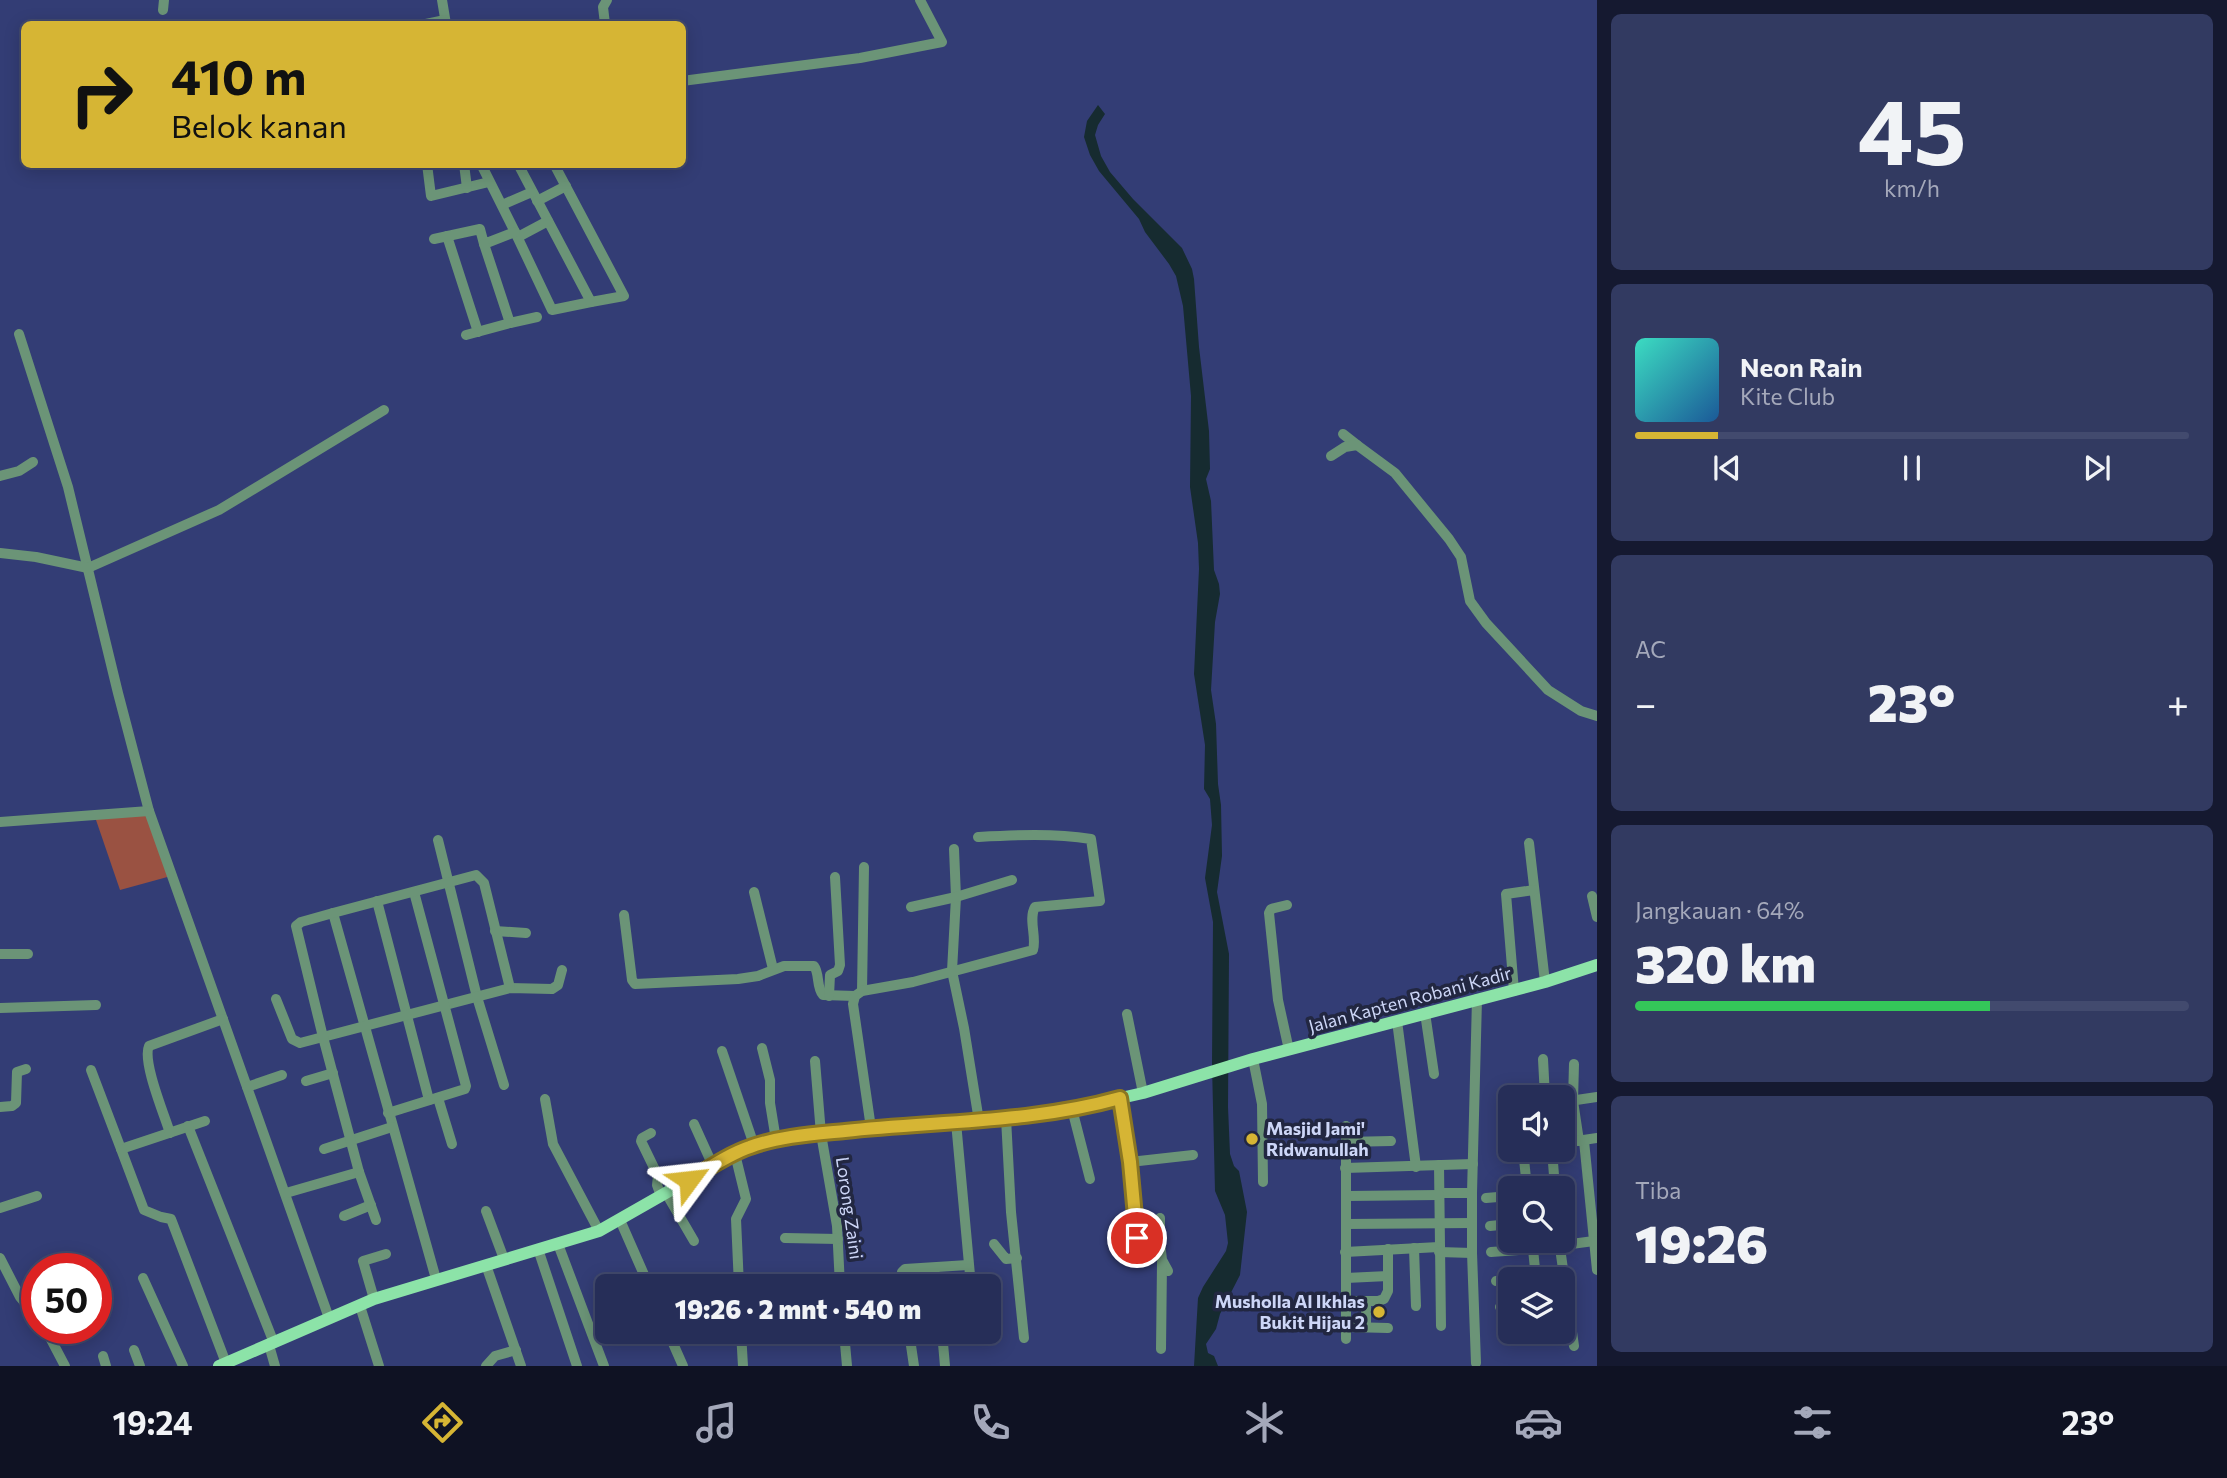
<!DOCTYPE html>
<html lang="id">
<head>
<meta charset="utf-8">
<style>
  :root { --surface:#262e58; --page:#323a61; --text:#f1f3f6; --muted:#a4a8ba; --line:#424a6e; --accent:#d6b534 }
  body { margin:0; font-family:Commissioner,sans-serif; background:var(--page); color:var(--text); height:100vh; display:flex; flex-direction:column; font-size:26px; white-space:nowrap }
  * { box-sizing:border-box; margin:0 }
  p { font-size:23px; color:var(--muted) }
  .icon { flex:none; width:38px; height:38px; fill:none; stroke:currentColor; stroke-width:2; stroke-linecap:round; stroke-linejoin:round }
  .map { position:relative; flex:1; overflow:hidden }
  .sheet { display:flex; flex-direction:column; gap:14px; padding:14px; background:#151930; width:630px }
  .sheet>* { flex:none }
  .hud { position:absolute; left:21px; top:21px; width:665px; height:147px; border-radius:10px; box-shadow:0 4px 18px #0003,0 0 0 2px var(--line); background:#d6b534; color:#111; overflow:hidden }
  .fabs { position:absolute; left:1498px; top:1085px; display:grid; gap:14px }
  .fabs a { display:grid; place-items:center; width:77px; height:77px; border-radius:10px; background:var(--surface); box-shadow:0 4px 18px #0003,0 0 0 2px var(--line); font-size:35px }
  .speed { position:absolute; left:21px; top:1253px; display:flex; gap:14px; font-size:35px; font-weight:700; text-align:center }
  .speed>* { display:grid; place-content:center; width:91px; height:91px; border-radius:50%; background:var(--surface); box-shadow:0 4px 18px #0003,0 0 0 2px var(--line); line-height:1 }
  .speed .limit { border:10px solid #d22; background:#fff; color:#111 }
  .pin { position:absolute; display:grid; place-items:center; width:60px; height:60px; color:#fff; margin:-30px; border:4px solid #fff; border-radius:50%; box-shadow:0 2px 7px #0007 }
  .me { position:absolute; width:77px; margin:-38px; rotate:60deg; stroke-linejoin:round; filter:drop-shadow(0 0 5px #0008) }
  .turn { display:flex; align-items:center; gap:24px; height:147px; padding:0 35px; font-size:32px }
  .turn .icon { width:91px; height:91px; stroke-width:2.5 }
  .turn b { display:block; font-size:49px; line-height:60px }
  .big { font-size:52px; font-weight:800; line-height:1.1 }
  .sheet .widget { flex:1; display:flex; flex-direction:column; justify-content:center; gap:10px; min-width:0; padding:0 24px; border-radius:10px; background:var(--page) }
  .sheet .dial { align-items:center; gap:0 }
  .dial b { font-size:91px; line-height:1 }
  .song { display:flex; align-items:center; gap:21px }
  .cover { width:84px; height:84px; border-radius:10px; background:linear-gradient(135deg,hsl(170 70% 55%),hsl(210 70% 35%)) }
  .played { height:7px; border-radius:4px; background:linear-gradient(90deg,var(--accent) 15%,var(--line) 15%) }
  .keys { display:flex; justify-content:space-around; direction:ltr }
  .heat { display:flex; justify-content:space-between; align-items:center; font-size:38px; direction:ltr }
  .charge { height:10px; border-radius:5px; background:linear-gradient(90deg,#34c759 64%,var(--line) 0) }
  .trip { position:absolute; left:595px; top:1274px; width:406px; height:70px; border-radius:10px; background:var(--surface); box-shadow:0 4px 18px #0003,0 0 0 2px var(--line); font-weight:800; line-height:70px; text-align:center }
  .dock { display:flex; height:112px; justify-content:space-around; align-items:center; background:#0f1223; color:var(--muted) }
  .dock .icon { width:49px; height:49px }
  .dock .on { color:var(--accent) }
  .dock b { font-size:32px; color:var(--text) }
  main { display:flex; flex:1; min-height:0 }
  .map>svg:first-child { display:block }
</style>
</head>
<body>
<main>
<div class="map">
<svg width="1597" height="1366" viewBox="0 0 1597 1366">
  <rect width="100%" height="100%" fill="#333d75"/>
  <polygon fill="#9a5242" points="148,815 171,876 120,890 95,817"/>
  <polygon fill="#162b30" points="1098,105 1105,114 1098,125 1095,135 1101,156 1110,172 1133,199 1182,248 1192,269 1194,279 1199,347 1209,431 1210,469 1206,479 1211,501 1214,570 1219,584 1220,594 1215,622 1211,690 1216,724 1218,784 1221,805 1222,856 1217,892 1229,954 1228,1107 1230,1154 1234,1166 1239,1171 1247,1212 1240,1275 1220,1314 1216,1329 1206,1344 1208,1353 1214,1356 1218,1366 1194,1366 1198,1298 1203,1287 1226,1251 1228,1243 1225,1215 1215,1191 1212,1065 1213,922 1205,878 1212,825 1210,799 1204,789 1205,745 1194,674 1199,569 1198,543 1190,487 1191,396 1183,306 1176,276 1169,264 1145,232 1139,219 1099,171 1090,155 1084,137 1087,121"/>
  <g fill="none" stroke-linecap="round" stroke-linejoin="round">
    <g stroke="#6b9477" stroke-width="10">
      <polyline points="442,0 446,24"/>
      <polyline points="163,10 164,0"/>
      <polyline points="426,24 445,20"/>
      <polyline points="605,24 603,7 607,0"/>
      <polyline points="682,81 860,58 942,42 920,0"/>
      <polyline points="427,164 431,196 489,182"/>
      <polyline points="464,164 467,188"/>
      <polyline points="481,164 515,232 552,310 591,302"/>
      <polyline points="518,164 591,302 624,296 554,164"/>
      <polyline points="537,201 566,186"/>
      <polyline points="502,205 532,192"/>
      <polyline points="447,236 478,332"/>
      <polyline points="518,237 548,221"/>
      <polyline points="434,239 480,229 484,244 515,232"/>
      <polyline points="484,244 510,323 537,317"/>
      <polyline points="19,334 68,487 118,693 149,811 329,1318"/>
      <polyline points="466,335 510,323"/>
      <polyline points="1343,434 1357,445"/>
      <polyline points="1331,456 1345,447 1357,445 1395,473 1449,539 1461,557 1470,601 1486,623 1548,690 1581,711 1597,716"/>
      <polyline points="0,476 19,471 33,462"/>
      <polyline points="0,553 36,557 88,568 219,510 384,410"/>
      <polyline points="0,822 149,811"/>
      <polyline points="438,840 477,997 504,1085"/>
      <polyline points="1529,843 1545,982"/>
      <polyline points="954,849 956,897 952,971 964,1028 979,1121"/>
      <polyline points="754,892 773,969"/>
      <polyline points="1592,896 1597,917"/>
      <polyline points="377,901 429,1100"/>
      <polyline points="1287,905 1271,909 1269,913 1278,1000 1289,1050"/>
      <polyline points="911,907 956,897 1012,880"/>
      <polyline points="333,913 436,1279"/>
      <path d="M 624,915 L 632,980 L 635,984 L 738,979 L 758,976 L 784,966 L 814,966 C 820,974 816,987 823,995 L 855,996"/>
      <polyline points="495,931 526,933"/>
      <polyline points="0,954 28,954"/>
      <polyline points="862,991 864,867"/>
      <polyline points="1514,991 1506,894 1534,890"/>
      <polyline points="829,996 830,975 838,971 840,965 835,877"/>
      <polyline points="276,999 292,1039 300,1043 510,988 552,989 558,985 562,970"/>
      <polyline points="0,1008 96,1005"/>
      <polyline points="1425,1013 1434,1074"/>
      <polyline points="1127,1014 1143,1093"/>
      <polyline points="1397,1021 1416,1167"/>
      <polyline points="762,1048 770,1080 770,1103 776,1140"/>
      <polyline points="722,1051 754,1145"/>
      <polyline points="1253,1059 1262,1104 1263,1182"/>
      <polyline points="1543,1059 1545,1097"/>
      <polyline points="815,1061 821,1134 837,1226 840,1286"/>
      <polyline points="1574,1064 1573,1101 1579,1141"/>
      <polyline points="91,1070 121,1149 205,1121"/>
      <polyline points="306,1081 333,1073"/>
      <polyline points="247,1087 282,1075"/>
      <polyline points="438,1098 452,1144"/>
      <polyline points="1120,1098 1130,1162 1137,1240 1160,1242 1162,1260 1168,1271"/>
      <polyline points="545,1099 553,1144 599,1231"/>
      <polyline points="1563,1102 1597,1097"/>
      <polyline points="0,1107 12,1106 16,1103 17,1072 26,1069"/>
      <polyline points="1072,1109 1090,1179"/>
      <polyline points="388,1113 465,1089 466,1086 414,892"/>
      <polyline points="1006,1118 1011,1212 1024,1338"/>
      <polyline points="956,1122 971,1286"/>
      <polyline points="694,1124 713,1166"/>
      <polyline points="188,1126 274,1343"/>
      <path d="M 871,1128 L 853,1004 L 855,996 L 862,991 L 913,982 L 1033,950 C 1037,937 1028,919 1035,907 L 1100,901 L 1091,839 C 1053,833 1016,835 978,837"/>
      <path d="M 170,1133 C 164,1114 142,1061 149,1046 L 223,1019"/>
      <polyline points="651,1133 642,1138 641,1141 658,1176 657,1185 661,1196"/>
      <polyline points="1584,1141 1597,1270"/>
      <polyline points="1346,1142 1346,1126"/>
      <polyline points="1563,1143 1597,1138"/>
      <polyline points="121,1149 144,1210 161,1217 171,1219 226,1363"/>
      <polyline points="324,1149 392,1127"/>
      <polyline points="1552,1150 1555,1188"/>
      <polyline points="735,1154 746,1199 736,1219 739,1286"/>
      <polyline points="1130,1162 1193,1155"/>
      <polyline points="1439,1165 1441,1326"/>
      <polyline points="1345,1168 1473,1164"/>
      <polyline points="1527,1188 1524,1159 1528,1150"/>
      <polyline points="286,1193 359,1172"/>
      <polyline points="666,1193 694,1241"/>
      <polyline points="1439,1193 1472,1193"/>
      <polyline points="1346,1196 1439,1195"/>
      <polyline points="1486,1198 1510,1196"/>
      <polyline points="0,1208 37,1196"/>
      <polyline points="486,1211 504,1259"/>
      <polyline points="344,1216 371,1205"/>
      <polyline points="1160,1218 1160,1242"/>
      <polyline points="376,1220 359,1172 323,1037 296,926 301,922 333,913 476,875 484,883 510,988"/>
      <polyline points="620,1220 649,1286"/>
      <polyline points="1346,1224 1472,1223"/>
      <polyline points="1490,1226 1510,1224"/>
      <polyline points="785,1238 838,1239"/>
      <polyline points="1532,1241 1533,1249 1594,1241"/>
      <polyline points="1559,1241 1574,1346"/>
      <polyline points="558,1244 604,1366"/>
      <polyline points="994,1244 1006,1259 1017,1258"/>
      <polyline points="1414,1248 1416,1306"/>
      <polyline points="538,1249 577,1366"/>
      <polyline points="1345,1252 1439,1247"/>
      <polyline points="1439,1252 1472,1253"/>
      <polyline points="1491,1252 1533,1249 1536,1279"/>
      <polyline points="0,1258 20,1297 37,1317"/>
      <polyline points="486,1265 521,1366"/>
      <polyline points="934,1268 936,1286"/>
      <polyline points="143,1278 183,1366"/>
      <polyline points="1346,1278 1388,1276"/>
      <polyline points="1514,1279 1536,1277"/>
      <polyline points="1496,1281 1510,1280"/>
      <polyline points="904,1286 902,1272 905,1269 968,1265"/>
      <polyline points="374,1299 363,1261 386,1254"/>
      <polyline points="1346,1301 1378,1301 1384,1299 1388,1291 1388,1249"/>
      <polyline points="1366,1301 1366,1327"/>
      <polyline points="360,1306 379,1366"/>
      <polyline points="1500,1307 1510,1306"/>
      <polyline points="989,1324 996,1323"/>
      <polyline points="1349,1327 1388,1328"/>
      <polyline points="45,1328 65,1366"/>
      <polyline points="668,1332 683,1366"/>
      <polyline points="741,1332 743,1366"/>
      <polyline points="844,1332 847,1366"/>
      <polyline points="909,1332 914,1366"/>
      <polyline points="942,1332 945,1366"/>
      <polyline points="1346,1339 1346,1142 1391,1141"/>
      <polyline points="269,1345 275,1366"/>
      <polyline points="1161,1349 1162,1263"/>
      <polyline points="134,1350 140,1366"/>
      <polyline points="103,1356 106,1366"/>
      <polyline points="1476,1363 1472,1253 1472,1193 1477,999"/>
      <polyline points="486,1366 495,1356 516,1350"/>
    </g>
    <polyline stroke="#8ce3a8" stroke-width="12" points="219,1366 374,1299 599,1231 713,1166 754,1145 821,1134 1006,1118 1072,1109 1143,1093 1253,1059 1545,982 1597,965"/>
  </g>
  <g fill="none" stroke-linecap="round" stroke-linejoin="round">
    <defs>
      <path id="route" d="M 689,1180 C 709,1168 729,1154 750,1147 C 780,1136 814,1134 845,1131 C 937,1121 1031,1123 1120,1098 L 1130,1162 L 1137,1238"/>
    </defs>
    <use href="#route" stroke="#8b7622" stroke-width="18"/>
    <use href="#route" stroke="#d6b534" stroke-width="12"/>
  </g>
  <g fill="#d6b534" stroke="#222741" stroke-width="2.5">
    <circle cx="1252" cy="1139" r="7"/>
    <circle cx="1379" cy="1312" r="7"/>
  </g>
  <g text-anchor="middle" stroke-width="7" stroke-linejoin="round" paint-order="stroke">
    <g font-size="18" fill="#cdd6f7" stroke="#222741">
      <text transform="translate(1410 1000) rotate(-15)" y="6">Jalan Kapten Robani Kadir</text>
      <text transform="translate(849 1208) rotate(82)" y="6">Lorong Zaini</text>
    </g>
    <g font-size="18" font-weight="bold" fill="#cdd6f7" stroke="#222741" text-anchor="start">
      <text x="1266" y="1135">Masjid Jami'<tspan x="1266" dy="21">Ridwanullah</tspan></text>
      <text x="1365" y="1308" text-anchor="end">Musholla Al Ikhlas<tspan x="1365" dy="21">Bukit Hijau 2</tspan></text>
    </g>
  </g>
</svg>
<div class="fabs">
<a><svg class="icon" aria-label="sound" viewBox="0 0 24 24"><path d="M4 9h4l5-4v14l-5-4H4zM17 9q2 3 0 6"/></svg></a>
<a><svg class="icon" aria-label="search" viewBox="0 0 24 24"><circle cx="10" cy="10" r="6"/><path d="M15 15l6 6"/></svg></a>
<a><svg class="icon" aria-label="layers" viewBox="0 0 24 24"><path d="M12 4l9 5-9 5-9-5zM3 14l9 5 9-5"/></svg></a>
</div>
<div class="speed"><div class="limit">50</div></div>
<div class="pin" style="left:1137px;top:1238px;background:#d93025"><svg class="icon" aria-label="arrive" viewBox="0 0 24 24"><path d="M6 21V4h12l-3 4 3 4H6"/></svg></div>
<svg class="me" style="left:689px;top:1180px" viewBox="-20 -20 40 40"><path d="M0-17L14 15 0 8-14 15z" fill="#d6b534" stroke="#fff" stroke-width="4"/></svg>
<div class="trip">19:26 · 2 mnt · 540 m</div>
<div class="hud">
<div class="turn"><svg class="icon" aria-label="right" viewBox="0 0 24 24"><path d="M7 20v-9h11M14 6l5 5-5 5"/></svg><div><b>410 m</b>Belok kanan</div></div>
</div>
</div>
<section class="sheet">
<div class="widget dial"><b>45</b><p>km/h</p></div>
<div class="widget">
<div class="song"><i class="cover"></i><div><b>Neon Rain</b><p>Kite Club</p></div></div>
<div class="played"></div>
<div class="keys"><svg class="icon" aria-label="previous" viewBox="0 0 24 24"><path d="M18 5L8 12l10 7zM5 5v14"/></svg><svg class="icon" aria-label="pause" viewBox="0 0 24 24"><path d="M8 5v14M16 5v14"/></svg><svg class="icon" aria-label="next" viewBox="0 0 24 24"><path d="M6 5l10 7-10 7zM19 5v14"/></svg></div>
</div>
<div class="widget"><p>AC</p>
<div class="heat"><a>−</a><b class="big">23°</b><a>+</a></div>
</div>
<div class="widget"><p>Jangkauan · 64%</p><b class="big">320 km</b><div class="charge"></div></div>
<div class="widget"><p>Tiba</p><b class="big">19:26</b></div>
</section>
</main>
<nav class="dock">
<b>19:24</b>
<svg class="icon on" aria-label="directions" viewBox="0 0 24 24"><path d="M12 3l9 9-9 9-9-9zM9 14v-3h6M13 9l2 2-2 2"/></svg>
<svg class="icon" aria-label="music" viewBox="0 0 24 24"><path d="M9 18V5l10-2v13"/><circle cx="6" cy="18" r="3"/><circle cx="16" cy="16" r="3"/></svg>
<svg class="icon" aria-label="phone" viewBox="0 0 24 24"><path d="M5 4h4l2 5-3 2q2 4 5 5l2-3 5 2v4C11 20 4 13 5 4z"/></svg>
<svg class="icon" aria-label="climate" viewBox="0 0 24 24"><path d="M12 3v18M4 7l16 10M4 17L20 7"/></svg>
<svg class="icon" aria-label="car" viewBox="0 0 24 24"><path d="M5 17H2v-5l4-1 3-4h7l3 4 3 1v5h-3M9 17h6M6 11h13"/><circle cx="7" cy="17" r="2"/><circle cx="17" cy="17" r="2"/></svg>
<svg class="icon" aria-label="filters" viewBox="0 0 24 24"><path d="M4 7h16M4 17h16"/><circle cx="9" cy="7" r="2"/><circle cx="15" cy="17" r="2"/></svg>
<b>23°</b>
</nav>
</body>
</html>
